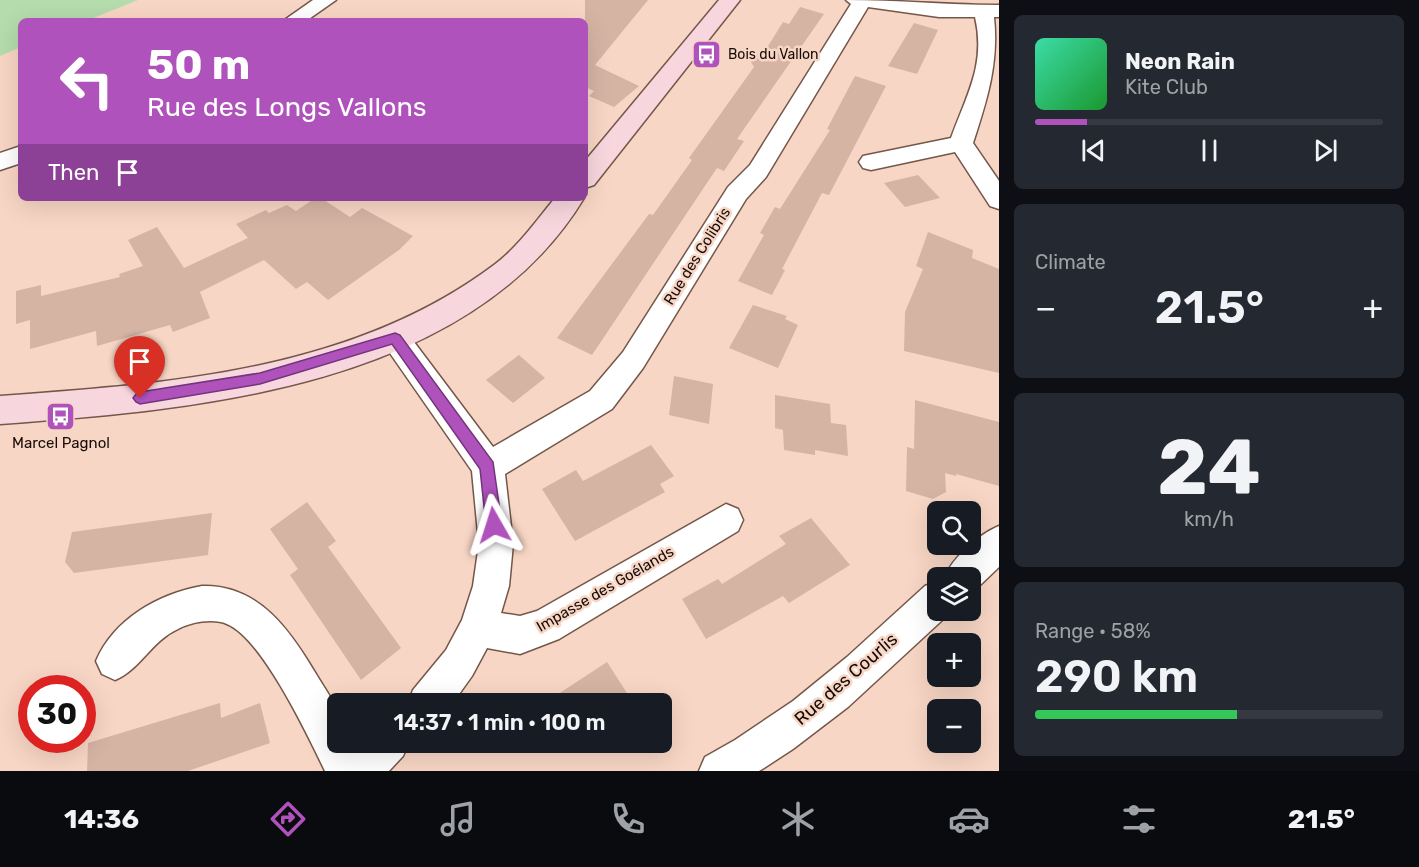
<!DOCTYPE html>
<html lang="en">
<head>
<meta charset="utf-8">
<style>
  :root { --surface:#171b24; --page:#242831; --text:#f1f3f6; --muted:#9ea1a6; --line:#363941; --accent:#af52bc }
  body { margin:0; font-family:Rubik,sans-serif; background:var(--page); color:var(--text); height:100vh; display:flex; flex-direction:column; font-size:22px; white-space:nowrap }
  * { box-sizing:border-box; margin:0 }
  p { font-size:20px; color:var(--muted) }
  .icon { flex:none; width:33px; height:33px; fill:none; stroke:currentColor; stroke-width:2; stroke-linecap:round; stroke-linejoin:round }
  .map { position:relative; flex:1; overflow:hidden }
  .details { display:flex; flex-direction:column; gap:15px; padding:15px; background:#0d0f14; width:420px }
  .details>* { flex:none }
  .banner { position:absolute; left:18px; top:18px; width:570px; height:183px; border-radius:9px; box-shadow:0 6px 24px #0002; background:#af52bc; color:#fff; overflow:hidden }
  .controls { position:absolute; left:927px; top:501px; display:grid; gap:12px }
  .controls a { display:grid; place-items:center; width:54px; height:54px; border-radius:9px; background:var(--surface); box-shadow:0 6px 24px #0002; font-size:30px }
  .speed { position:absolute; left:18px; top:675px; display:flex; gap:12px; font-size:30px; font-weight:700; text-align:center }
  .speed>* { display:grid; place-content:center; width:78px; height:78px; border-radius:50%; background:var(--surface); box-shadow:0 6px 24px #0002; line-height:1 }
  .speed .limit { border:9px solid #d22; background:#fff; color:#111 }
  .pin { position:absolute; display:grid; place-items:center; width:51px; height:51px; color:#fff; margin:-62px -26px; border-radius:50% 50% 50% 0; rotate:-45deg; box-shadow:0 0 6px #0007 }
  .pin .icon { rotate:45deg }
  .me { position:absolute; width:66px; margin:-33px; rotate:354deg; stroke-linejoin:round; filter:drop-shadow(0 0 4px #0008) }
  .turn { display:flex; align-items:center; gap:21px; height:126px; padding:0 30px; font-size:27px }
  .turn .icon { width:78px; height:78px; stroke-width:2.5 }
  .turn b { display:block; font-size:42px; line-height:51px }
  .then { display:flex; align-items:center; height:57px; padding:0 30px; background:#0003; gap:12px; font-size:22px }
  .big { font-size:45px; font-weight:600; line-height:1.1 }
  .details .card { flex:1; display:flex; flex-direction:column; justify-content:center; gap:9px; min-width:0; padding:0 21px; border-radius:9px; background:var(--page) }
  .details .dial { align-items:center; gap:0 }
  .dial b { font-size:78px; line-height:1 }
  .song { display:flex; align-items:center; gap:18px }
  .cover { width:72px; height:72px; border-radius:9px; background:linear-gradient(135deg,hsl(160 70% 55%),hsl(130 70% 35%)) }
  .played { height:6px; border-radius:3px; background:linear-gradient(90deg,var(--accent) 15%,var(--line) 15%) }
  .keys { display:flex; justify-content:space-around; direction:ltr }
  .heat { display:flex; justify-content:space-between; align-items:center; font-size:33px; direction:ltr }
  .charge { height:9px; border-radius:4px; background:linear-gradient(90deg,#34c759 58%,var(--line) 0) }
  .trip { position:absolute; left:327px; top:693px; width:345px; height:60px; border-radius:9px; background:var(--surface); box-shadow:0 6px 24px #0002; font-weight:600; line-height:60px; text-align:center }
  .menu { display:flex; height:96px; justify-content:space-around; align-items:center; background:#090b0e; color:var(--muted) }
  .menu .icon { width:42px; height:42px }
  .menu .on { color:var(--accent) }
  .menu b { font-size:27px; color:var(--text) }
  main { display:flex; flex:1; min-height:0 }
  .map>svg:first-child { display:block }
</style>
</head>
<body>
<main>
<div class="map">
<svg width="999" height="771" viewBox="0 0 999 771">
  <rect width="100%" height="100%" fill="#f8d6c5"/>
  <polygon fill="#b5dcac" points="0,0 138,0 86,21 21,21 21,47 0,56"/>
  <g fill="#d5b4a4">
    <polygon points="585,0 648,0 595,65 639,86 614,107 589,96 594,91 585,87"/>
    <polygon points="800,7 824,14 737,139 744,141 724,171 717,168 592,355 557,338 649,214 653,215 692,160 689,158 754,67 751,62 759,51 765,51 783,22 789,24"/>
    <polygon points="914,23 938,30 917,74 888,66"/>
    <polygon points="855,76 886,86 829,195 822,193 782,269 785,270 772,295 738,281 764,235 760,233 775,207 780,209 830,130 827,129"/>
    <polygon points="918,175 940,198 905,207 884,183"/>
    <polygon points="315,198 321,198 350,217 362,208 413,236 399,250 328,300 307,282 296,289 264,260 200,292 210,318 173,332 170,325 97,346 96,331 30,349 30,320 16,324 16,291 41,285 41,296 120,277 119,274 143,266 128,240 157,227 184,268 248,238 236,224 266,210 269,213 287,205 296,211"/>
    <polygon points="928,232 973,250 972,258 999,269 999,373 904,351 905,312 923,269 916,266"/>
    <polygon points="753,305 787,316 785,319 798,325 778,368 729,348"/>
    <polygon points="519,355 545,378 513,403 486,380"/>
    <polygon points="674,376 713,384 709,424 669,415"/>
    <polygon points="775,395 830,404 831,423 846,425 848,456 815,450 815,455 784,450 783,430 775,428"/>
    <polygon points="915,400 999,422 999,486 956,474 956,476 945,473 946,492 933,499 906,491 907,447 914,449"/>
    <polygon points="651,445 674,476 660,484 665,492 575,541 542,489 576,470 583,481"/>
    <polygon points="307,502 336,541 328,547 401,648 361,680 290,575 298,569 270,529"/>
    <polygon points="212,513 208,555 74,573 65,562 72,532"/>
    <polygon points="811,518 850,565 789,603 783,596 706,639 682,599 718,579 722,584 786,544 779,536"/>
    <polygon points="607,662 634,704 543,704"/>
    <polygon points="220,703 221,718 260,703 270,743 188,771 87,771 88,743"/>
  </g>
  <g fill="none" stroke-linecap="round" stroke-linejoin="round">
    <defs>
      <g id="street">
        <polygon points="313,0 336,0 306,21 283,21"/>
        <path d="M 846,0 C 898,0 948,5 999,5 L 999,17 L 994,17 C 999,63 987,100 973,143 L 999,181 L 999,209 L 990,206 L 955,152 L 871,170 L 863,168 L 859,162 L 863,156 L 951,138 C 967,94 986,64 975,17 L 939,17 L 868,7 L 766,177 L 746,199 L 643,368 L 612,409 L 505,474 L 513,544 L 509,586 L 501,613 L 520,616 L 537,611 L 726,504 L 738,509 L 743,520 L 738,531 L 559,639 L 520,654 L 487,648 L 472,676 L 452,704 L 408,704 L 413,690 L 446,650 L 462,620 L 473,586 L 479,544 L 472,471 L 385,346 L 381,338 L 385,330 L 395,327 L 405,330 L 493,447 L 590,391 L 623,352 L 728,187 L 750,165 L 851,4 Z"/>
        <polygon points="21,146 21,163 0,170 0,153"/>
        <path d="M 999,526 L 999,567 L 975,590 L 970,592 L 970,578 L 944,578 C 953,557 978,535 999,526 Z"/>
        <polygon points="938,581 938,610 951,612 848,707 793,749 764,768 759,771 699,771 705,757 735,740 793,701 847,657 925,586"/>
        <path d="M 202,586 C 258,584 290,630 316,674 C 323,686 332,698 337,710 C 340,719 338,733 338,742 L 354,742 L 356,747 L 360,742 L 409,742 L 403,756 L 389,771 L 325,771 C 308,736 262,638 227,624 C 213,618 191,622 178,629 C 151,641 141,669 115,680 L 102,674 L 96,661 C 114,619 158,594 202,586 Z"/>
      </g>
      <g id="secondary">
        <polygon points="719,0 740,0 594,185 585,188 585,161"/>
        <path d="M 555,198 L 584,198 C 470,387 198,410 0,424 L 0,396 C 169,384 353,371 494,265 C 518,247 536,221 555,198 Z"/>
      </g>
    </defs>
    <use href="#street" stroke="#745749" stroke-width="3"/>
    <use href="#secondary" stroke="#745749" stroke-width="3"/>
    <use href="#street" fill="#fff" fill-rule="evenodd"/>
    <use href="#secondary" fill="#f8d6de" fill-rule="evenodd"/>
  </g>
  <polygon fill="#af52bc" stroke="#72357a" stroke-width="1.5" points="395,333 400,335 493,462 502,525 500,530 494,532 489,530 486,525 480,469 392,344 260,384 140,404 136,402 133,398 136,394 140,392 260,373"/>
  <defs>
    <symbol id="bus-square" viewBox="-11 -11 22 22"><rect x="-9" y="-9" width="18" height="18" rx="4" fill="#af52bc" stroke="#f8d6c5"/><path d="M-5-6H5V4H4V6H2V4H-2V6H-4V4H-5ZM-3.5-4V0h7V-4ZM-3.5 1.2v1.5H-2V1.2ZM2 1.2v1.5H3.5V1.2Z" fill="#fff"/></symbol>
  </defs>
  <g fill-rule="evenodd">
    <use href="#bus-square" x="690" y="38" width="33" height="33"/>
    <use href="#bus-square" x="44" y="400" width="33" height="33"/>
  </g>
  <g text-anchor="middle" stroke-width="5" stroke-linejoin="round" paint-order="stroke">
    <g font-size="14" fill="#170c07" stroke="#f8d6c5" text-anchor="start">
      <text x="728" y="59">Bois du Vallon</text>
    </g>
    <g font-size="15" fill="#170c07" stroke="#f8d6c5">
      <text transform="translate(697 256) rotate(-58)" y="5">Rue des Colibris</text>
      <text transform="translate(605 589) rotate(-30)" y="5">Impasse des Goélands</text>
    </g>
    <g font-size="15" fill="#170c07" stroke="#f8d6c5">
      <text x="61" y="448">Marcel Pagnol</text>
    </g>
    <g font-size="18" fill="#170c07" stroke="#f8d6c5">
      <text transform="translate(846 679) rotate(-41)" y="6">Rue des Courlis</text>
    </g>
  </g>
</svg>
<div class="controls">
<a><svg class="icon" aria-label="search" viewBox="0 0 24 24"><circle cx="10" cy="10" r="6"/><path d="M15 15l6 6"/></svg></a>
<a><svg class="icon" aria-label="layers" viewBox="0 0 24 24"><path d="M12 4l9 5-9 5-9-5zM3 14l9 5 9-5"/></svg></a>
<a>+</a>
<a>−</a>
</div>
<div class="speed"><div class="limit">30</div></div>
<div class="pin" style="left:140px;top:398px;background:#d93025"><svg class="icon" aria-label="arrive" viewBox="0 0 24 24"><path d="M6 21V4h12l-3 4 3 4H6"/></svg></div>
<svg class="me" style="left:494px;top:525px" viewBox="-20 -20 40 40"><path d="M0-17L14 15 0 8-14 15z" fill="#af52bc" stroke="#fff" stroke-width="4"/></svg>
<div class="trip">14:37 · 1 min · 100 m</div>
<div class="banner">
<div class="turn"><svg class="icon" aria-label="left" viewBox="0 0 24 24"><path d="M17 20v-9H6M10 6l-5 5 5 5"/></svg><div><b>50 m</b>Rue des Longs Vallons</div></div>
<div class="then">Then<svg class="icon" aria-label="arrive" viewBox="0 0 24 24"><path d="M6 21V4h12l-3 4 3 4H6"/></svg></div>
</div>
</div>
<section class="details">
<div class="card">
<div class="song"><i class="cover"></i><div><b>Neon Rain</b><p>Kite Club</p></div></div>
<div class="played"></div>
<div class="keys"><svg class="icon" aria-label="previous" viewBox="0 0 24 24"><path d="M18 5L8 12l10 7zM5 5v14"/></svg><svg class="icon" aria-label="pause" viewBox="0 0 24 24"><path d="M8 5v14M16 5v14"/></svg><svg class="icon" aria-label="next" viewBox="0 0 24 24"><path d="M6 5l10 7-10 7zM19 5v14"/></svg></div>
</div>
<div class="card"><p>Climate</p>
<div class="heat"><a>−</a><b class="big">21.5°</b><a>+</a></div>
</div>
<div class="card dial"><b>24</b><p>km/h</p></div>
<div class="card"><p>Range · 58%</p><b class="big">290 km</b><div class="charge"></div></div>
</section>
</main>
<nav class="menu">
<b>14:36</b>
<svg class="icon on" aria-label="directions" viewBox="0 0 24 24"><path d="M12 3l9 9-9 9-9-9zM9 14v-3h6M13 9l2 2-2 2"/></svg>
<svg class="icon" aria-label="music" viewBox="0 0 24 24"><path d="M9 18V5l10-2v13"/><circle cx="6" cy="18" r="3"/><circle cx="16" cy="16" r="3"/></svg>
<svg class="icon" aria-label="phone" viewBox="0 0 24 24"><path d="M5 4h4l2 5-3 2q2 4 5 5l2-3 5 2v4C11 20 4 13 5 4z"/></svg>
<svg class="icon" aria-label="climate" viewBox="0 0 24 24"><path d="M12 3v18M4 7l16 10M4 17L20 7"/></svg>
<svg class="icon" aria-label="car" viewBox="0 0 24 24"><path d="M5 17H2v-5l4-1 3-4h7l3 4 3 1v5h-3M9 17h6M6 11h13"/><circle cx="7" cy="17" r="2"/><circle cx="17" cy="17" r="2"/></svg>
<svg class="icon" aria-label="filters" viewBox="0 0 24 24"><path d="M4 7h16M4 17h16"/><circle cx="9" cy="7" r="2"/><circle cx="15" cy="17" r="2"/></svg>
<b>21.5°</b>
</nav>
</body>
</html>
